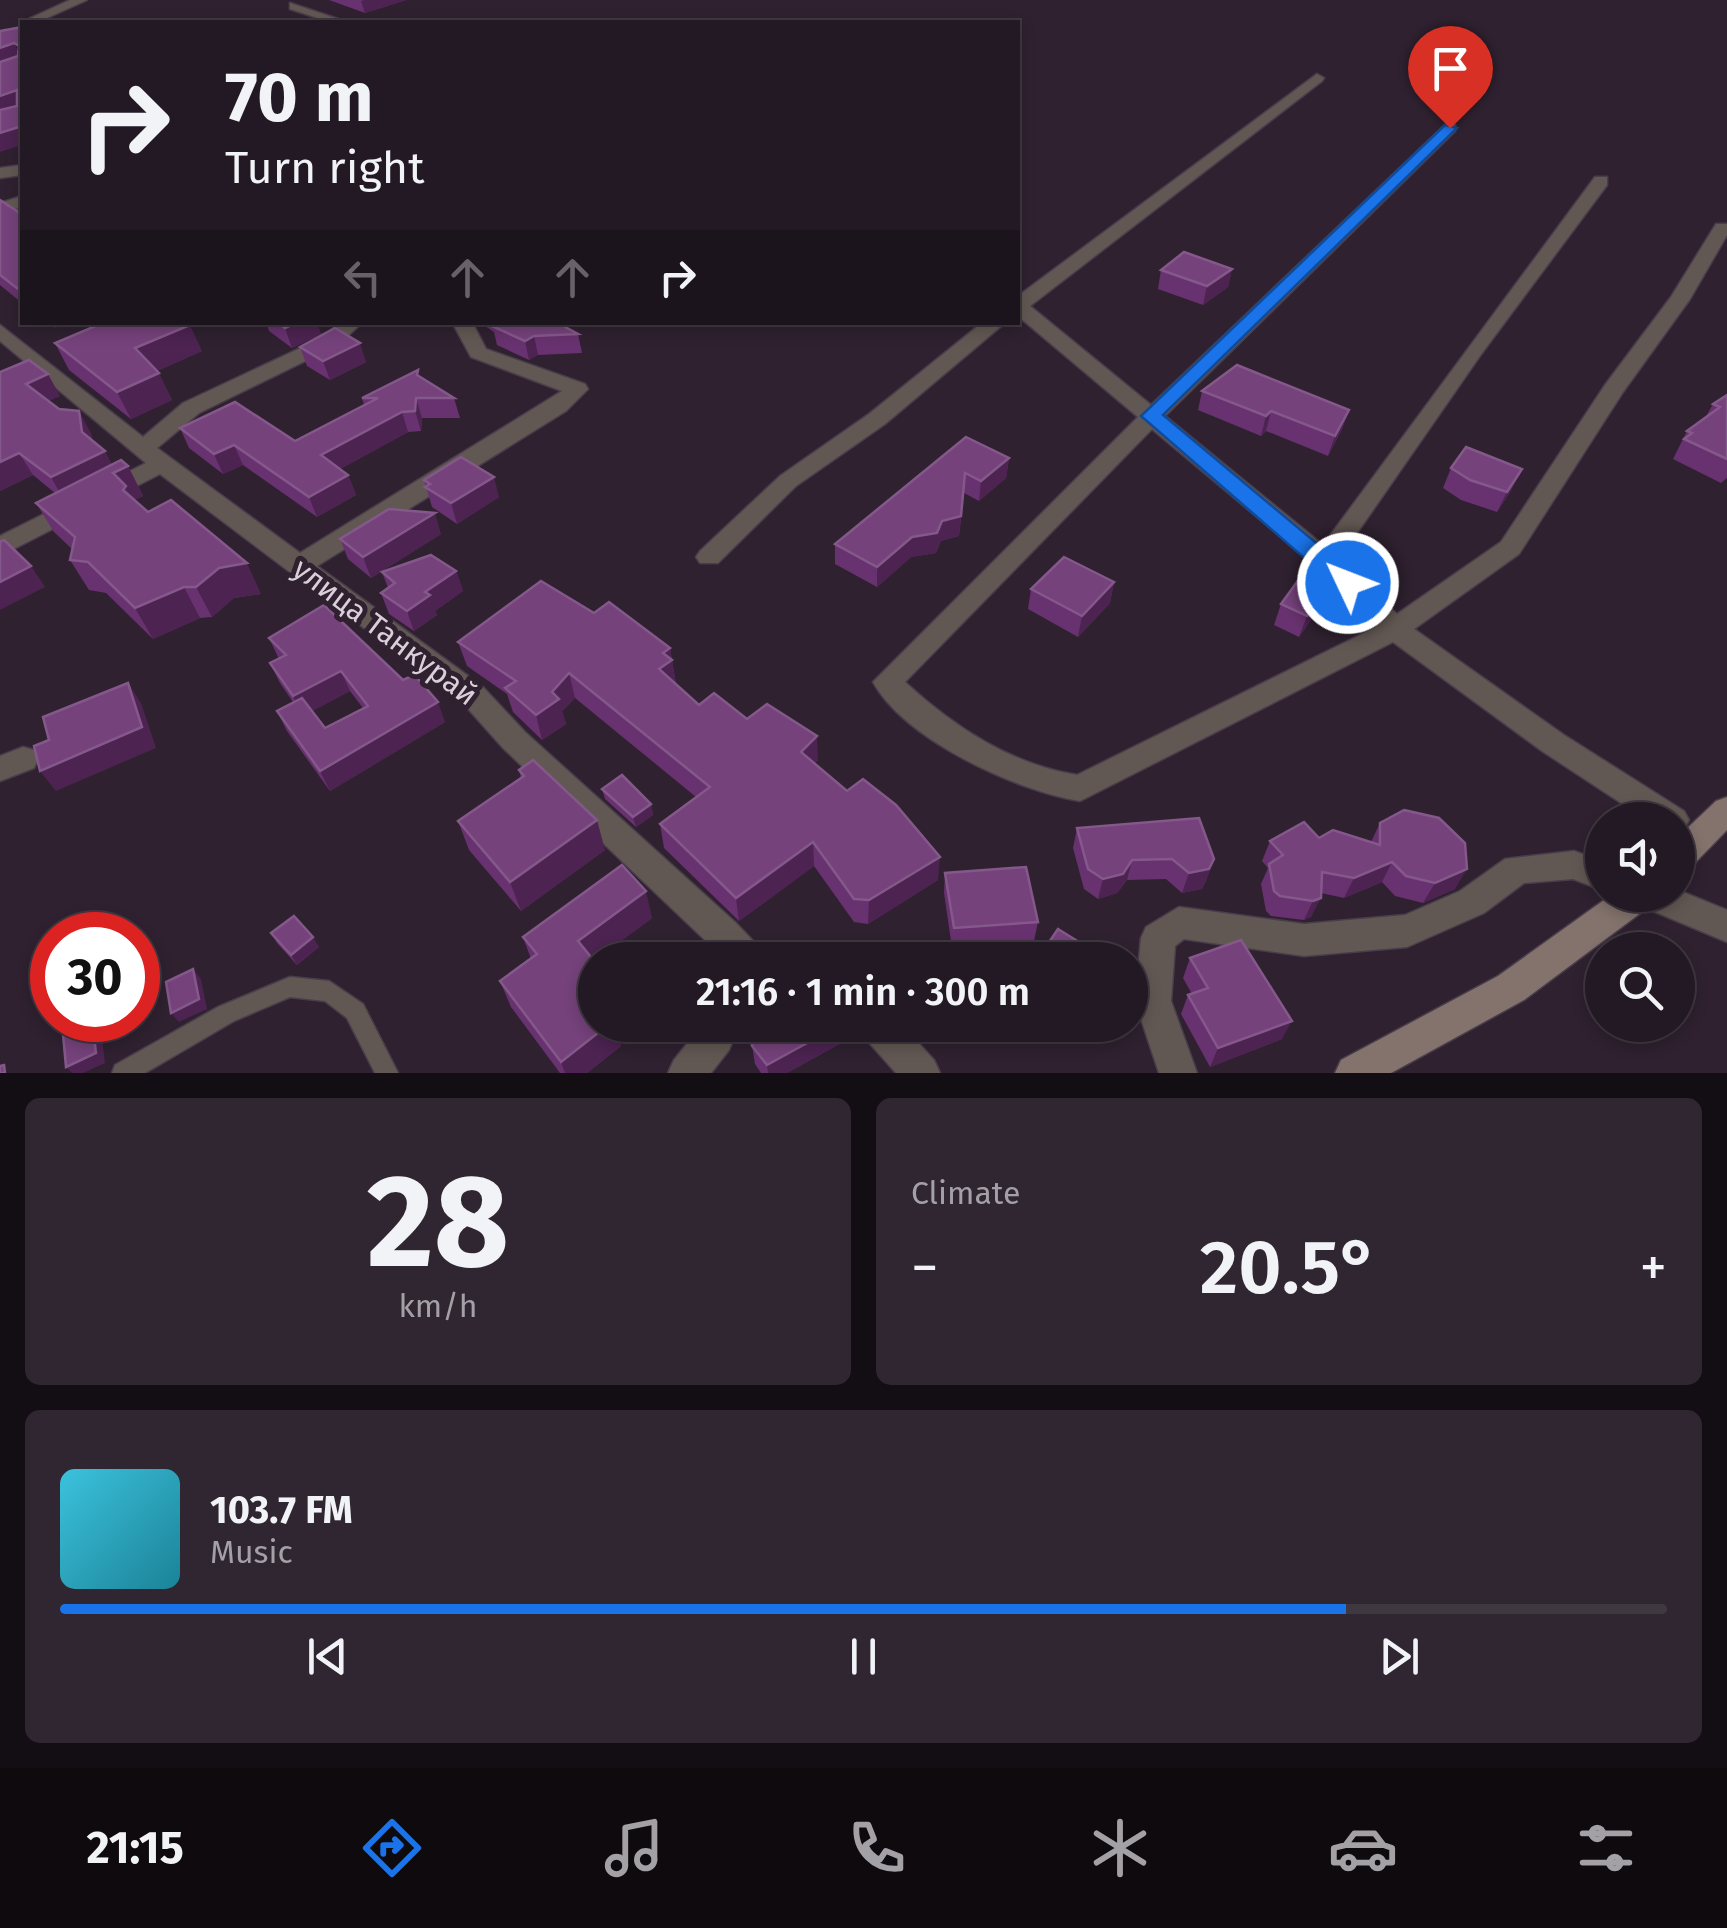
<!DOCTYPE html>
<html lang="en">
<head>
<meta charset="utf-8">
<style>
  :root { --surface:#231924; --page:#2f2631; --text:#f1f3f6; --muted:#a3a0a6; --line:#403841; --accent:#1a73e8 }
  body { margin:0; font-family:"Fira Sans",sans-serif; background:var(--page); color:var(--text); height:100vh; display:flex; flex-direction:column; font-size:38px; white-space:nowrap }
  * { box-sizing:border-box; margin:0 }
  p { font-size:32px; color:var(--muted) }
  .icon { flex:none; width:55px; height:55px; fill:none; stroke:currentColor; stroke-width:2; stroke-linecap:round; stroke-linejoin:round }
  .map { position:relative; height:1073px; overflow:hidden }
  .details { display:flex; flex-direction:column; gap:25px; padding:25px; background:#130e14; flex:1 }
  .details>* { flex:none }
  .top-card { position:absolute; left:20px; top:20px; width:1000px; height:305px; border-radius:0px; box-shadow:0 5px 15px #0003,0 0 0 2px var(--line); background:#231924; color:var(--text); overflow:hidden }
  .tools { position:absolute; left:1585px; top:802px; display:grid; gap:20px }
  .tools a { display:grid; place-items:center; width:110px; height:110px; border-radius:50%; background:var(--surface); box-shadow:0 5px 15px #0003,0 0 0 2px var(--line); font-size:50px }
  .speed { position:absolute; left:30px; top:912px; display:flex; gap:20px; font-size:50px; font-weight:700; text-align:center }
  .speed>* { display:grid; place-content:center; width:130px; height:130px; border-radius:50%; background:var(--surface); box-shadow:0 5px 15px #0003,0 0 0 2px var(--line); line-height:1 }
  .speed .limit { border:15px solid #d22; background:#fff; color:#111 }
  .pin { position:absolute; display:grid; place-items:center; width:85px; height:85px; color:#fff; margin:-102px -42px; border-radius:50% 50% 50% 0; rotate:-45deg; box-shadow:0 0 10px #0007 }
  .pin .icon { rotate:45deg }
  .me { position:absolute; width:110px; margin:-55px; rotate:313deg; stroke-linejoin:round; filter:drop-shadow(0 0 8px #0008) }
  .turn { display:flex; align-items:center; gap:35px; height:210px; padding:0 40px; font-size:45px }
  .turn .icon { width:130px; height:130px; stroke-width:2.5 }
  .turn b { display:block; font-size:70px; line-height:85px }
  .lanes { display:flex; align-items:center; height:95px; padding:0 40px; background:#0003; justify-content:center; gap:50px; direction:ltr }
  .lanes .off { opacity:.35 }
  .big { font-size:75px; font-weight:600; line-height:1.1 }
  .details .widget { flex:1; display:flex; flex-direction:column; justify-content:center; gap:15px; min-width:0; padding:0 35px; border-radius:15px; background:var(--page) }
  .details .dial { align-items:center; gap:0 }
  .dial b { font-size:130px; line-height:1 }
  .song { display:flex; align-items:center; gap:30px }
  .cover { width:120px; height:120px; border-radius:15px; background:linear-gradient(135deg,hsl(190 70% 55%),hsl(190 70% 35%)) }
  .played { height:10px; border-radius:5px; background:linear-gradient(90deg,var(--accent) 80%,var(--line) 80%) }
  .keys { display:flex; justify-content:space-around; direction:ltr }
  .heat { display:flex; justify-content:space-between; align-items:center; font-size:55px; direction:ltr }
  .details .tiles { flex:1; display:grid; gap:25px; grid-template-columns:1fr 1fr }
  .widget:last-child { grid-column:span 2 }
  .trip { position:absolute; left:578px; top:942px; width:570px; height:100px; border-radius:50px; background:var(--surface); box-shadow:0 5px 15px #0003,0 0 0 2px var(--line); font-weight:600; line-height:100px; text-align:center }
  .tab-bar { display:flex; height:160px; justify-content:space-around; align-items:center; background:#0e0a0e; color:var(--muted) }
  .tab-bar .icon { width:70px; height:70px }
  .tab-bar .active { color:var(--accent) }
  .tab-bar b { font-size:45px; color:var(--text) }
  .map>svg:first-child { display:block }
</style>
</head>
<body>
<div class="map">
<svg width="1727" height="1073" viewBox="0 0 1727 1073">
  <rect width="100%" height="100%" fill="#2f2130"/>
  <g fill="none" stroke-linecap="round" stroke-linejoin="round">
    <defs>
      <polygon id="service" points="290,977 329,981 363,1004 398,1073 375,1073 347,1018 325,1001 290,997 234,1021 145,1073 112,1073 115,1065 218,1007"/>
      <g id="minor">
        <polygon points="70,0 87,0 38,22 22,22"/>
        <polygon points="290,3 347,22 330,22 290,9"/>
        <path d="M 1317,74 L 1324,78 L 1322,81 L 1030,306 L 1151,405 L 1445,125 L 1455,125 L 1455,131 L 1165,416 L 1323,545 L 1595,177 L 1607,177 L 1607,185 L 1482,353 L 1339,559 L 1397,614 L 1501,542 L 1605,385 L 1671,297 L 1716,224 L 1727,224 L 1727,235 L 1690,299 L 1623,392 L 1519,554 L 1414,629 L 1564,735 L 1684,811 L 1689,820 L 1684,829 L 1678,832 L 1678,820 L 1647,820 L 1542,751 L 1393,642 L 1080,801 C 1017,791 905,740 873,682 L 1138,417 L 1018,316 L 1018,296 ZM 1152,429 L 1316,566 L 1376,627 L 1077,775 C 1010,764 954,727 905,682 Z"/>
        <polygon points="22,165 22,175 0,178 0,168"/>
        <polygon points="22,196 22,207 0,214 0,203"/>
        <polygon points="340,322 363,322 338,345 199,413 157,448 300,553 562,391 471,357 452,322 472,322 486,349 585,384 588,389 566,411 317,566 482,686 525,732 735,922 756,944 760,960 726,960 503,748 462,702 160,474 0,556 0,536 146,463 0,341 0,325 143,437 183,403 324,337"/>
        <polygon points="983,322 1006,322 885,424 796,486 718,563 700,563 696,557 700,551 780,476 869,414"/>
        <polygon points="23,747 34,750 38,759 34,768 0,781 0,756"/>
        <polygon points="1574,851 1602,861 1602,890 1573,879 1524,883 1484,913 1407,947 1304,956 1184,939 1175,946 1171,1001 1197,1073 1159,1073 1135,1001 1141,938 1146,927 1179,907 1304,924 1405,915 1460,891 1505,859"/>
        <polygon points="1678,890 1727,910 1727,942 1641,906 1636,895 1678,895"/>
        <polygon points="702,1025 739,1025 729,1050 711,1073 668,1073 674,1060"/>
        <polygon points="860,1025 902,1025 934,1060 940,1073 896,1073 865,1038"/>
      </g>
      <g id="secondary">
        <polygon points="1727,797 1727,830 1690,868 1678,872 1678,837 1716,801"/>
        <polygon points="1611,895 1655,895 1650,906 1524,1000 1391,1073 1335,1073 1341,1060 1498,976"/>
      </g>
    </defs>
    <use href="#service" stroke="#4a3d4b" stroke-width="3"/>
    <use href="#minor" stroke="#4a3d4b" stroke-width="3"/>
    <use href="#secondary" stroke="#4a3d4b" stroke-width="3"/>
    <use href="#service" fill="#625853" fill-rule="evenodd"/>
    <use href="#minor" fill="#625853" fill-rule="evenodd"/>
    <use href="#secondary" fill="#83736c" fill-rule="evenodd"/>
  </g>
  <g fill="#68316f" fill-rule="evenodd">
    <polygon points="329,0 406,0 365,13"/>
    <polygon points="0,200 20,213 22,212 22,303 0,285"/>
    <polygon points="1232,269 1228,287 1203,305 1158,289 1161,270"/>
    <polygon points="266,322 316,322 321,334 292,348 269,331"/>
    <polygon points="479,322 556,322 578,334 582,353 538,355 529,360 497,345 494,332"/>
    <polygon points="132,325 202,351 157,371 172,400 131,419 69,370 55,343"/>
    <polygon points="300,347 366,362 330,380 307,366"/>
    <polygon points="0,372 60,396 48,401 91,433 92,441 112,465 128,466 143,496 134,500 148,512 261,594 234,598 212,617 200,618 153,639 106,593 89,590 70,560 72,549 54,532 36,503 55,493 33,475 0,491"/>
    <polygon points="420,377 454,398 460,418 422,418 421,431 408,432 340,469 348,475 356,495 317,517 243,465 223,474 189,448 180,428 295,441 364,405 362,398"/>
    <polygon points="1202,391 1349,410 1342,429 1328,456 1266,431 1261,436 1198,410"/>
    <polygon points="1727,395 1727,478 1721,483 1673,459 1687,431 1705,418 1713,404"/>
    <polygon points="966,437 1009,458 1006,478 979,501 964,493 959,536 941,541 936,553 911,557 877,587 835,564 835,544"/>
    <polygon points="1451,468 1512,489 1497,512 1461,500 1443,488"/>
    <polygon points="424,480 499,497 457,524 432,507"/>
    <polygon points="441,534 371,578 348,559 340,539"/>
    <polygon points="1340,568 1332,589 1299,637 1274,625 1281,604"/>
    <polygon points="456,571 463,591 435,611 437,615 414,631 389,614 381,593 388,588 382,572"/>
    <polygon points="1114,582 1110,603 1078,637 1028,609 1031,589"/>
    <path d="M 269,638 L 445,722 L 330,791 L 287,731 L 277,711 L 293,702 L 280,683 L 270,663 L 279,659 ZM 350,691 L 363,708 L 325,728 L 312,711 Z"/>
    <polygon points="458,642 670,648 676,684 699,705 747,719 818,760 815,763 938,880 868,924 854,922 814,866 739,921 664,848 660,824 696,797 575,698 562,711 566,724 542,740 513,712 507,694 467,666"/>
    <polygon points="519,770 605,850 521,911 469,850 458,821 521,778"/>
    <polygon points="602,789 651,804 653,815 636,827 605,799"/>
    <polygon points="1199,818 1207,879 1202,889 1182,893 1166,879 1127,880 1117,893 1098,899 1084,889 1073,848 1077,828"/>
    <polygon points="1380,823 1455,889 1423,903 1395,896 1382,882 1344,898 1321,893 1311,917 1304,920 1271,916 1266,911 1261,884 1268,868 1262,861 1270,841 1319,838 1371,842"/>
    <polygon points="945,873 1038,922 1034,941 952,948 944,893"/>
    <polygon points="652,918 595,960 595,1025 627,1025 617,1033 621,1046 587,1073 560,1073 511,1007 500,981 531,959 523,937"/>
    <polygon points="271,933 319,947 297,965 277,943"/>
    <polygon points="1190,958 1282,1039 1210,1067 1181,1014 1188,995 1192,994 1183,978"/>
    <polygon points="1142,997 1136,1016 1123,1038 1103,1025 1130,1025"/>
    <polygon points="737,1025 844,1025 845,1041 787,1073 761,1073 755,1064 752,1046 739,1036"/>
  </g>
  <g fill="#4c2351">
    <polygon points="364,0 406,0 365,13 361,1"/>
    <polygon points="14,43 21,57 0,66 0,48"/>
    <polygon points="17,90 22,102 0,115 0,96"/>
    <polygon points="22,126 22,145 0,152 0,133"/>
    <polygon points="1232,269 1228,287 1203,305 1207,286"/>
    <polygon points="51,322 75,322 54,328"/>
    <polygon points="298,322 316,322 321,334 292,348 285,328"/>
    <polygon points="190,325 202,351 148,375 135,348"/>
    <polygon points="534,336 538,355 529,360 525,341"/>
    <polygon points="360,343 366,362 330,380 323,361"/>
    <polygon points="159,373 172,400 131,419 117,392"/>
    <polygon points="48,374 60,396 38,406 26,384"/>
    <polygon points="416,398 422,418 421,431 415,411"/>
    <polygon points="1349,410 1342,429 1328,456 1335,436"/>
    <polygon points="79,411 91,433 94,454 82,432"/>
    <polygon points="1271,411 1266,431 1261,436 1266,416"/>
    <polygon points="402,412 408,432 328,476 321,455"/>
    <polygon points="234,445 243,465 223,474 214,454"/>
    <polygon points="105,451 116,472 128,466 143,496 134,500 139,520 64,500 51,477"/>
    <polygon points="19,453 33,475 0,491 0,462"/>
    <polygon points="1009,458 1006,478 979,501 981,481"/>
    <polygon points="1522,469 1512,489 1497,512 1507,492"/>
    <polygon points="965,473 959,536 941,541 936,553 911,557 877,587 877,567"/>
    <polygon points="348,475 356,495 317,517 309,497"/>
    <polygon points="494,477 499,497 457,524 451,503"/>
    <polygon points="435,513 441,534 371,578 363,557"/>
    <polygon points="247,563 261,594 234,598 212,617 196,587 219,568"/>
    <polygon points="31,566 45,587 0,610 0,582"/>
    <polygon points="1340,568 1332,589 1299,637 1307,616"/>
    <polygon points="456,571 463,591 435,611 437,615 414,631 407,611 425,592"/>
    <polygon points="1114,582 1110,603 1078,637 1082,616"/>
    <polygon points="184,587 200,618 153,639 135,608"/>
    <polygon points="670,648 676,685 659,669 663,653"/>
    <polygon points="341,671 350,691 303,716 293,696"/>
    <polygon points="569,673 575,698 562,711 566,724 542,740 536,715 552,692"/>
    <polygon points="128,683 141,703 156,748 56,791 40,771"/>
    <polygon points="438,702 445,722 330,791 320,771"/>
    <polygon points="817,736 818,760 803,776 801,752"/>
    <polygon points="651,804 653,815 636,827 633,817"/>
    <polygon points="597,820 605,850 521,911 510,882"/>
    <polygon points="813,842 814,866 739,921 736,898"/>
    <polygon points="940,857 938,880 868,924 869,900"/>
    <polygon points="1214,859 1207,879 1202,889 1182,893 1189,873"/>
    <polygon points="1132,860 1127,880 1117,893 1098,899 1103,879"/>
    <polygon points="1392,862 1382,882 1344,898 1354,878"/>
    <polygon points="1467,869 1455,889 1423,903 1435,883"/>
    <polygon points="646,891 652,918 595,961 578,941"/>
    <polygon points="1321,898 1311,917 1304,920 1313,901"/>
    <polygon points="313,937 319,947 297,965 291,955"/>
    <polygon points="193,969 201,979 207,1009 179,1022 171,1013"/>
    <polygon points="1142,997 1136,1016 1123,1038 1127,1025 1130,1025 1130,1018"/>
    <polygon points="92,1020 101,1030 105,1063 83,1073 72,1073 66,1067"/>
    <polygon points="1292,1021 1282,1039 1210,1067 1218,1048"/>
    <polygon points="608,1025 627,1025 617,1033 621,1046 587,1073 565,1073 561,1062"/>
    <polygon points="840,1025 844,1025 845,1041 787,1073 768,1073 767,1065"/>
  </g>
  <g fill="#75427b" stroke="#84588a" stroke-width="2.5">
    <polygon points="22,27 22,126 0,133 0,110 17,106 17,90 0,96 0,62 18,56 19,46 14,43 0,48 0,31"/>
    <polygon points="0,200 20,213 22,212 22,292 0,275"/>
    <polygon points="1184,252 1232,269 1207,286 1161,270"/>
    <polygon points="105,322 128,322 132,325 138,322 187,322 190,325 135,348 159,373 117,392 55,343"/>
    <polygon points="277,322 298,322 285,328"/>
    <polygon points="499,322 556,322 578,334 534,336 525,341 492,326"/>
    <polygon points="335,328 360,343 323,361 300,347"/>
    <polygon points="29,360 48,374 26,384 59,409 79,411 82,432 105,451 51,477 19,453 0,462 0,372"/>
    <polygon points="1237,365 1349,410 1335,436 1271,411 1266,416 1202,391"/>
    <polygon points="418,370 417,375 454,398 416,398 415,411 402,412 321,455 348,475 309,497 234,445 214,454 180,428 235,402 295,441 378,398 362,398"/>
    <polygon points="1727,395 1727,459 1684,439 1692,433 1687,431 1720,407 1713,404"/>
    <polygon points="966,437 1009,458 981,481 965,473 961,516 942,521 937,533 912,537 877,567 835,544"/>
    <polygon points="1466,447 1522,469 1507,492 1470,480 1451,468"/>
    <polygon points="461,457 494,477 451,503 425,487 430,484 424,480"/>
    <polygon points="121,460 128,466 113,473 126,486 123,490 148,512 171,500 247,563 219,568 196,587 184,587 135,608 88,562 70,560 75,537 36,503"/>
    <polygon points="389,509 435,513 363,557 340,539"/>
    <polygon points="4,540 31,566 0,582 0,542"/>
    <polygon points="431,555 456,571 425,592 430,595 407,611 381,593 395,583 382,572"/>
    <polygon points="1064,557 1114,582 1082,616 1031,589"/>
    <polygon points="1315,557 1340,568 1307,616 1281,604"/>
    <polygon points="541,581 594,613 609,602 670,648 663,653 672,660 659,669 699,705 714,693 747,719 767,704 817,736 801,752 847,791 863,779 896,805 940,857 869,900 854,899 813,842 736,898 660,824 710,787 569,673 552,692 559,699 536,715 505,688 516,681 458,642"/>
    <polygon points="324,605 403,680 412,676 418,679 438,702 320,771 277,711 302,698 325,728 368,706 341,671 293,696 270,663 286,655 269,638"/>
    <polygon points="128,683 142,727 40,771 34,746 49,740 43,717"/>
    <polygon points="533,760 597,820 510,882 458,821 524,776 519,770"/>
    <polygon points="622,775 651,804 633,817 602,789"/>
    <polygon points="1404,810 1439,818 1465,843 1467,869 1435,883 1406,876 1392,862 1354,878 1322,872 1321,898 1313,901 1280,896 1274,891 1269,864 1283,855 1270,841 1304,822 1319,838 1333,830 1380,845 1380,823"/>
    <polygon points="1199,818 1214,859 1209,869 1189,873 1172,859 1132,860 1123,874 1103,879 1088,869 1077,828"/>
    <polygon points="622,865 646,891 578,941 595,962 595,1025 608,1025 561,1062 500,981 537,954 523,937"/>
    <polygon points="1026,867 1038,922 954,928 945,873"/>
    <polygon points="294,916 313,937 291,955 271,933"/>
    <polygon points="1058,929 1108,960 1037,960"/>
    <polygon points="1241,940 1292,1021 1218,1048 1188,995 1208,988 1190,958"/>
    <polygon points="193,969 199,999 171,1013 166,982"/>
    <polygon points="1130,974 1138,979 1142,997 1130,1018"/>
    <polygon points="92,1020 96,1053 66,1067 63,1034"/>
    <polygon points="746,1025 840,1025 767,1065 752,1046 754,1031"/>
    <polygon points="4,1065 5,1073 0,1073 0,1066"/>
  </g>
  <polygon fill="#1a73e8" stroke="#114b97" stroke-width="2.5" points="1445,125 1457,128 1163,415 1357,577 1360,583 1357,589 1340,589 1141,416"/>
  <g text-anchor="middle" stroke-width="10" stroke-linejoin="round" paint-order="stroke">
    <g font-size="30" fill="#d9d0da" stroke="#2f2130">
      <text transform="translate(385 632) rotate(37)" y="10">улица Танкурай</text>
    </g>
  </g>
</svg>
<div class="tools">
<a><svg class="icon" aria-label="sound" viewBox="0 0 24 24"><path d="M4 9h4l5-4v14l-5-4H4zM17 9q2 3 0 6"/></svg></a>
<a><svg class="icon" aria-label="search" viewBox="0 0 24 24"><circle cx="10" cy="10" r="6"/><path d="M15 15l6 6"/></svg></a>
</div>
<div class="speed"><div class="limit">30</div></div>
<div class="pin" style="left:1450px;top:128px;background:#d93025"><svg class="icon" aria-label="arrive" viewBox="0 0 24 24"><path d="M6 21V4h12l-3 4 3 4H6"/></svg></div>
<svg class="me" style="left:1348px;top:583px" viewBox="-20 -20 40 40"><circle r="17" fill="#1a73e8" stroke="#fff" stroke-width="3"/><path d="M0-11L8 9 0 5-8 9z" fill="#fff"/></svg>
<div class="trip">21:16 · 1 min · 300 m</div>
<div class="top-card">
<div class="turn"><svg class="icon" aria-label="right" viewBox="0 0 24 24"><path d="M7 20v-9h11M14 6l5 5-5 5"/></svg><div><b>70 m</b>Turn right</div></div>
<div class="lanes"><svg class="icon off" aria-label="left" viewBox="0 0 24 24"><path d="M17 20v-9H6M10 6l-5 5 5 5"/></svg><svg class="icon off" aria-label="ahead" viewBox="0 0 24 24"><path d="M12 20V5M6 11l6-6 6 6"/></svg><svg class="icon off" aria-label="ahead" viewBox="0 0 24 24"><path d="M12 20V5M6 11l6-6 6 6"/></svg><svg class="icon" aria-label="right" viewBox="0 0 24 24"><path d="M7 20v-9h11M14 6l5 5-5 5"/></svg></div>
</div>
</div>
<section class="details">
<div class="tiles">
<div class="widget dial"><b>28</b><p>km/h</p></div>
<div class="widget"><p>Climate</p>
<div class="heat"><a>−</a><b class="big">20.5°</b><a>+</a></div>
</div>
<div class="widget">
<div class="song"><i class="cover"></i><div><b>103.7 FM</b><p>Music</p></div></div>
<div class="played"></div>
<div class="keys"><svg class="icon" aria-label="previous" viewBox="0 0 24 24"><path d="M18 5L8 12l10 7zM5 5v14"/></svg><svg class="icon" aria-label="pause" viewBox="0 0 24 24"><path d="M8 5v14M16 5v14"/></svg><svg class="icon" aria-label="next" viewBox="0 0 24 24"><path d="M6 5l10 7-10 7zM19 5v14"/></svg></div>
</div>
</div>
</section>
<nav class="tab-bar">
<b>21:15</b>
<svg class="icon active" aria-label="directions" viewBox="0 0 24 24"><path d="M12 3l9 9-9 9-9-9zM9 14v-3h6M13 9l2 2-2 2"/></svg>
<svg class="icon" aria-label="music" viewBox="0 0 24 24"><path d="M9 18V5l10-2v13"/><circle cx="6" cy="18" r="3"/><circle cx="16" cy="16" r="3"/></svg>
<svg class="icon" aria-label="phone" viewBox="0 0 24 24"><path d="M5 4h4l2 5-3 2q2 4 5 5l2-3 5 2v4C11 20 4 13 5 4z"/></svg>
<svg class="icon" aria-label="climate" viewBox="0 0 24 24"><path d="M12 3v18M4 7l16 10M4 17L20 7"/></svg>
<svg class="icon" aria-label="car" viewBox="0 0 24 24"><path d="M5 17H2v-5l4-1 3-4h7l3 4 3 1v5h-3M9 17h6M6 11h13"/><circle cx="7" cy="17" r="2"/><circle cx="17" cy="17" r="2"/></svg>
<svg class="icon" aria-label="filters" viewBox="0 0 24 24"><path d="M4 7h16M4 17h16"/><circle cx="9" cy="7" r="2"/><circle cx="15" cy="17" r="2"/></svg>
</nav>
</body>
</html>
